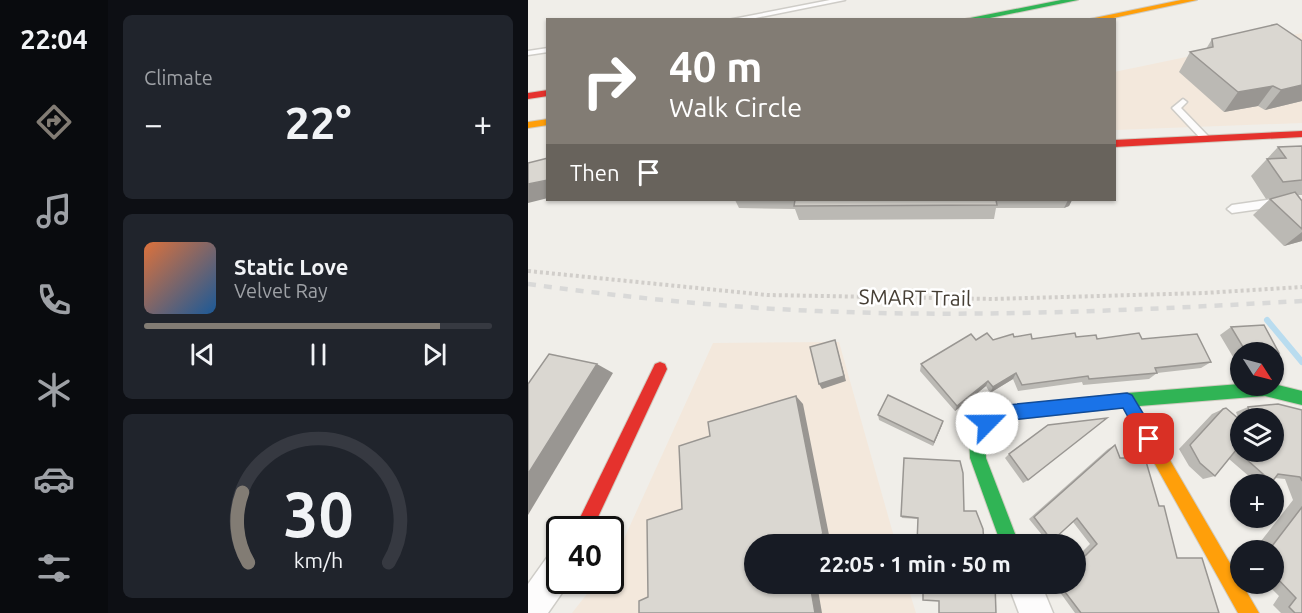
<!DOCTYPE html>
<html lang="en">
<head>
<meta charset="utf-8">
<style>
  :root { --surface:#171b24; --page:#20242c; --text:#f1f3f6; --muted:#9ea1a6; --line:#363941; --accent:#827c74 }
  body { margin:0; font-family:Ubuntu,sans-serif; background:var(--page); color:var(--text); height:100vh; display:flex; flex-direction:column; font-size:22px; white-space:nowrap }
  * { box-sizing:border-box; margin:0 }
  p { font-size:20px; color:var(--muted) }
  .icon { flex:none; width:33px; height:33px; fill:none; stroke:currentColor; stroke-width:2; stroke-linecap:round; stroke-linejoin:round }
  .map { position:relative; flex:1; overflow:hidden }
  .panel { display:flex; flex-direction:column; gap:15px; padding:15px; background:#0d0f14; width:420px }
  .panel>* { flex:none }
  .banner { position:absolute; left:18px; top:18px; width:570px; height:183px; border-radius:0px; box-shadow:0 2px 4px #0004; background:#827c74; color:#fff; overflow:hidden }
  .needle { width:39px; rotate:126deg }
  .fabs { position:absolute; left:702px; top:342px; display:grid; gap:12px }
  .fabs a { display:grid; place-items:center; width:54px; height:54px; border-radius:50%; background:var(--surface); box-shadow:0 2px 4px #0004; font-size:30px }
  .speed { position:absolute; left:18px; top:516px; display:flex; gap:12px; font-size:30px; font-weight:700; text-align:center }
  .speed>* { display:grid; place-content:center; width:78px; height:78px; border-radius:50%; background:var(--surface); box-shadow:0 2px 4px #0004; line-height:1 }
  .speed .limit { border:3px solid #111; border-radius:9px; background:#fff; color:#111 }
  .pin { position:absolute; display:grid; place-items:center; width:51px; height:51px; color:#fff; margin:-26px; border-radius:12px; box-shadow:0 3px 9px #0006 }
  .me { position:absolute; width:66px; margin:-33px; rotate:67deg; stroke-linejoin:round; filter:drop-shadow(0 0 4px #0008) }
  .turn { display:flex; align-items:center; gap:21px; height:126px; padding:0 24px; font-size:27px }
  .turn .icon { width:78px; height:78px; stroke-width:2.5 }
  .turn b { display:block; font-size:42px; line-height:51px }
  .then { display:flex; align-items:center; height:57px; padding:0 24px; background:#0003; gap:12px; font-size:22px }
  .big { font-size:45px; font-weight:700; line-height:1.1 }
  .panel .widget { flex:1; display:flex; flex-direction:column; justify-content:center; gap:9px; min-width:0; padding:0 21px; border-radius:9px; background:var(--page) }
  .panel .dial { align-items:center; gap:0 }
  .dial svg { height:156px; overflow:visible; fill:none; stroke:var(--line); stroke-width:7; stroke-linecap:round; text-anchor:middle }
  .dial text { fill:var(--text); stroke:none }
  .song { display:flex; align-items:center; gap:18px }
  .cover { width:72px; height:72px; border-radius:9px; background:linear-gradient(135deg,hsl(20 70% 55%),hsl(210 70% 35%)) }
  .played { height:6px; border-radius:3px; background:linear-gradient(90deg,var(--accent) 85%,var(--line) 85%) }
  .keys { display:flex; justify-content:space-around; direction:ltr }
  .heat { display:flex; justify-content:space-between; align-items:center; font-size:33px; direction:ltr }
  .trip { position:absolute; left:216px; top:534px; width:342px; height:60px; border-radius:30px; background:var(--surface); box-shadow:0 2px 4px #0004; font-weight:700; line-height:60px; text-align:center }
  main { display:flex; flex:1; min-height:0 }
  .menu { display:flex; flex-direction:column; width:108px; justify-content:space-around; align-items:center; background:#090b0e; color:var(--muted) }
  .menu .icon { width:42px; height:42px }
  .menu .selected { color:var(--accent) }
  .menu b { font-size:27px; color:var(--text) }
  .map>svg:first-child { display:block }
</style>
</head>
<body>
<main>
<nav class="menu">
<b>22:04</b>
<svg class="icon selected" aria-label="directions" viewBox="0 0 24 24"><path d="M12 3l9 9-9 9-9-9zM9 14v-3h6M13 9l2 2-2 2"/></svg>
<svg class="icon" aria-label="music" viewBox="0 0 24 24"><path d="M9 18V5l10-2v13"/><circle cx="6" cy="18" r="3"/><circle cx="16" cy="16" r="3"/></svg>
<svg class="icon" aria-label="phone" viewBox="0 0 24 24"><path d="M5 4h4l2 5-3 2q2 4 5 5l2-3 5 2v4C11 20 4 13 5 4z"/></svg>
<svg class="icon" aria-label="climate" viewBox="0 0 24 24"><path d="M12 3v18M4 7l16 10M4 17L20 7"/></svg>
<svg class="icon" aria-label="car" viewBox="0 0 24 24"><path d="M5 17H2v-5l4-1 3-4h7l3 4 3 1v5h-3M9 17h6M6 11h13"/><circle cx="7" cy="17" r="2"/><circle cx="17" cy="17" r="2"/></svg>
<svg class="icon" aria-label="filters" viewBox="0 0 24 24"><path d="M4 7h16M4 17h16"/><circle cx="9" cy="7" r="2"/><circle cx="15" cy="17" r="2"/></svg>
</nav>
<section class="panel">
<div class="widget"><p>Climate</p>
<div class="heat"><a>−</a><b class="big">22°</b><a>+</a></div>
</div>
<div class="widget">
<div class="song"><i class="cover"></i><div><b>Static Love</b><p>Velvet Ray</p></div></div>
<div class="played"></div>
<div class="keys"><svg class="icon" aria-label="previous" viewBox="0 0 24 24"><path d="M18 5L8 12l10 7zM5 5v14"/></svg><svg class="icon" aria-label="pause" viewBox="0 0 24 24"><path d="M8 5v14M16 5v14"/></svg><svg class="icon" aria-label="next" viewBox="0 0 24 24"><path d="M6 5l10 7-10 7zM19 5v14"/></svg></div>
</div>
<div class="widget dial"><svg viewBox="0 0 100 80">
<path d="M14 69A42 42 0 1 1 86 69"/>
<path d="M14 69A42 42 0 0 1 11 33" stroke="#827c74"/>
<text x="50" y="56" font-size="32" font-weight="700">30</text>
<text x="50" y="72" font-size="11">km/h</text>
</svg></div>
</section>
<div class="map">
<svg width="774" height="613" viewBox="0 0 774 613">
  <rect width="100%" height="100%" fill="#f0eee9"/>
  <g fill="#f3e8dc">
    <polygon points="774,33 774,123 587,130 586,72"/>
    <polygon points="311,342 368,544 226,544 226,584 379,584 388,613 44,613 69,581 82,580 83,562 90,552 185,343"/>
  </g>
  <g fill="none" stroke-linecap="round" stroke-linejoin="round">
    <polyline stroke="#b9dcef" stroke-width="6" points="739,320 774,362"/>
    <defs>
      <g id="lane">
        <polygon points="302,0 317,0 218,20 200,20"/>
        <polygon points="20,48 20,52 0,55 0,51"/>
        <polygon points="655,99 659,102 653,108 681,137 681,141 675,141 644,108"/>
        <polygon points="752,198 757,202 752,206 704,213 699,209 704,205"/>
      </g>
      <g id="street">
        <polygon points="32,552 32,580 43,580 20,613 0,613 0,584 20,556"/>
        <polygon points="480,584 513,584 525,613 491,613"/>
      </g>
      <g id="fast">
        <polygon points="533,0 550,0 452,20 432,20"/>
        <polygon points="712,384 712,386 746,386 746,384 774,391 774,405 737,396 599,407 473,421 457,436 458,458 491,544 473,544 442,458 441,433 443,427 464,409 599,393"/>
      </g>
      <g id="slow">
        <polygon points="653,0 669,0 576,20 557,20"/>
        <polygon points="20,119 20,125 0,128 0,122"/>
        <polygon points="599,393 604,395 731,613 710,613 594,405 591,400 594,395"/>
      </g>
      <g id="jam">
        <polygon points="20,90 20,96 0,99 0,93"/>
        <polygon points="774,131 774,137 586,147 586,140"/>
        <polygon points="132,362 137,364 139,369 64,530 46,530 127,364"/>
      </g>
    </defs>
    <use href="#lane" stroke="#ceccc7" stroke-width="3"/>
    <use href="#street" stroke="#ceccc7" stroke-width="3"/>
    <use href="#fast" stroke="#d0cbc0" stroke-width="2"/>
    <use href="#slow" stroke="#d0cbc0" stroke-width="2"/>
    <use href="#jam" stroke="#d0cbc0" stroke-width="2"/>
    <polyline stroke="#d1ceca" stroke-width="4" stroke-dasharray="3 3" stroke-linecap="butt" points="0,271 239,295 465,299 676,293 774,287"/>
    <use href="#lane" fill="#fdfcfc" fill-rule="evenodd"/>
    <use href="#street" fill="#fdfcfc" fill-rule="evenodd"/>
    <use href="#fast" fill="#30b455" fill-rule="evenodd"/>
    <use href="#slow" fill="#ff9f0a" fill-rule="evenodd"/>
    <use href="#jam" fill="#e5322d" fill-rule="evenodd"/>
    <path stroke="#d9d9d8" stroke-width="4.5" stroke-dasharray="8 8" stroke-linecap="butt" d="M 0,284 C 96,297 192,307 289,311 C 451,318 613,310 774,301"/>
  </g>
  <g fill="#bbb9b4" fill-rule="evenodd">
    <polygon points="684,39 774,101 737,110 730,106 696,112 651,72 662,52 678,49"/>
    <polygon points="774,146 774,195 770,195 773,200 774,199 774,241 756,246 725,215 743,198 738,199 723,176 750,147"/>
    <polygon points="207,200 544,200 541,206 536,208 468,208 466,219 271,220 267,209 211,208"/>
    <polygon points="703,327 751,353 746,356 746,352 712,352 712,361 708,362 692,335"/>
    <polygon points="486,337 504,339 548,337 569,339 614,339 683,362 673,368 629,373 621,379 555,385 554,382 490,391 485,379 462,393 458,386 427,411 392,371 393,364 448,340 465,340"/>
    <path d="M 720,407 L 774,410 L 774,613 L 753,613 L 745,605 L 751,596 L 739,584 L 746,584 L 746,550 L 726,550 L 765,500 L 757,479 L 747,478 L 744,482 L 730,484 L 701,459 L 687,476 L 675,479 L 661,466 L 651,449 L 684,414 L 695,409 L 710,418 L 708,412 ZM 712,418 L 746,418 L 712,452 Z"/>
    <polygon points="350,415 414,425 405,446 351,420"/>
    <polygon points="587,445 592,458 631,506 649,558 674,558 691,613 547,613 526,584 548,584 548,558 562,544 545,522 524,541 519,541 501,519 580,449"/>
    <polygon points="481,454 500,480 495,483 477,458"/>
    <polygon points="376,458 390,519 374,518 373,516"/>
  </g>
  <g fill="#999692">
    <polygon points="774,85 774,101 737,110 753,90"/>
    <polygon points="745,86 730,106 696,112 710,92"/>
    <polygon points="20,180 20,198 0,203 0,184"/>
    <polygon points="540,200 544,200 541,206 536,208"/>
    <polygon points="774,232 774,241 756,246"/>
    <polygon points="307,340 318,381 294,389 291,384"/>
    <polygon points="69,364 85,373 0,515 0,474"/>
    <polygon points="488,373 485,379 462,393 465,387"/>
    <polygon points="460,381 458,386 427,411 429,406"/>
    <polygon points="268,396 275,404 301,535 281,542 282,544 275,544 274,541"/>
    <polygon points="415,421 414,425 405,446 406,442"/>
    <polygon points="282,584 289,584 294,613 287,613"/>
  </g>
  <g fill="#dad7d1" stroke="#999692" stroke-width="1.5">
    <polygon points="749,24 774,41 774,85 753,90 745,86 710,92 662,52 685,47 684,39"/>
    <polygon points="774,146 774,180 755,182 739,159 758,158 750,147"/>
    <polygon points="20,158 20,180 0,184 0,163"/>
    <polygon points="767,192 774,201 774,229 742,199"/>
    <polygon points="267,200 468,200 469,205 266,206"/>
    <polygon points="736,325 751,353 718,352 703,327"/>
    <polygon points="459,333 465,340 485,334 486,337 503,334 504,339 547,333 548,337 568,335 569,339 611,333 614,339 669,334 683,362 627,368 629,373 561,379 560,376 494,385 488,373 465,387 460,381 429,406 393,364 443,334 448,340"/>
    <polygon points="307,340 316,376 291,384 282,347"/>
    <polygon points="21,354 69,364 0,474 0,384"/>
    <polygon points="360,395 415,421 406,442 350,415"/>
    <polygon points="268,396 295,534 274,541 275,544 226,544 226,584 282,584 287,613 111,613 111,601 120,597 119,520 154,509 151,446 182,436 180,422"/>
    <polygon points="750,404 774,410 774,481 772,477 750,474 744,482 708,450 687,476 672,463 662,445 695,409 698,408 712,420 712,452 746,452 746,418 723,418 720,407"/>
    <polygon points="579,418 500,480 481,454 520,425"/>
    <polygon points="587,445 592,458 617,458 631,506 636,506 649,558 674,558 691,613 553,613 531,584 548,584 548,565 569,544 549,518 524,541 506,517"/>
    <polygon points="376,458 432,461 435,473 436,511 448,511 455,529 456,544 389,544 390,518 373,516"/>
    <polygon points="774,507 774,613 767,613 761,607 768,598 746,575 746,550 741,550"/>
    <polygon points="395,584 467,584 468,613 411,613 411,601 395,600"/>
  </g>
  <polygon fill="#1a73e8" stroke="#114b97" stroke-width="1.5" points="599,393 604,395 627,433 629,439 627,444 621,447 615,444 595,408 473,421 459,431 454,429 451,423 454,418 469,406"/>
  <g text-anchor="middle" stroke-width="5" stroke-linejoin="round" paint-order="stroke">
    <g font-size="21" fill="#463f35" stroke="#fff">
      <text transform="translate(387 298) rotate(1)" y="7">SMART Trail</text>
    </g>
  </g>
</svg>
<div class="fabs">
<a><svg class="needle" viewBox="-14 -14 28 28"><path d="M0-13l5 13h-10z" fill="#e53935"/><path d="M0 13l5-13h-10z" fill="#9ea1a6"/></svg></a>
<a><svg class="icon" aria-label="layers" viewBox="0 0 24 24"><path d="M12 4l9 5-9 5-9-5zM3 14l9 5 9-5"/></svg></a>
<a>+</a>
<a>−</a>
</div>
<div class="speed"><div class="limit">40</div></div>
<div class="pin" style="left:621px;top:439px;background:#d93025"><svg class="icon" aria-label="arrive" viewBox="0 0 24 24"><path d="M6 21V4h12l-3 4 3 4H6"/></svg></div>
<svg class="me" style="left:459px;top:423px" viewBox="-20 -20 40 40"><circle r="19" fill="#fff"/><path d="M0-13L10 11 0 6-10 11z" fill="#1a73e8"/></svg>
<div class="trip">22:05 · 1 min · 50 m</div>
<div class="banner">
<div class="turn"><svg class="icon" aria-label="right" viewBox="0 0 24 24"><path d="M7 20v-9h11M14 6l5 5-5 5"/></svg><div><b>40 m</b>Walk Circle</div></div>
<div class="then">Then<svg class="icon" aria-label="arrive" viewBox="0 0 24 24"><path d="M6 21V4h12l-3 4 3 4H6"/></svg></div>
</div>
</div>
</main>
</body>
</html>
